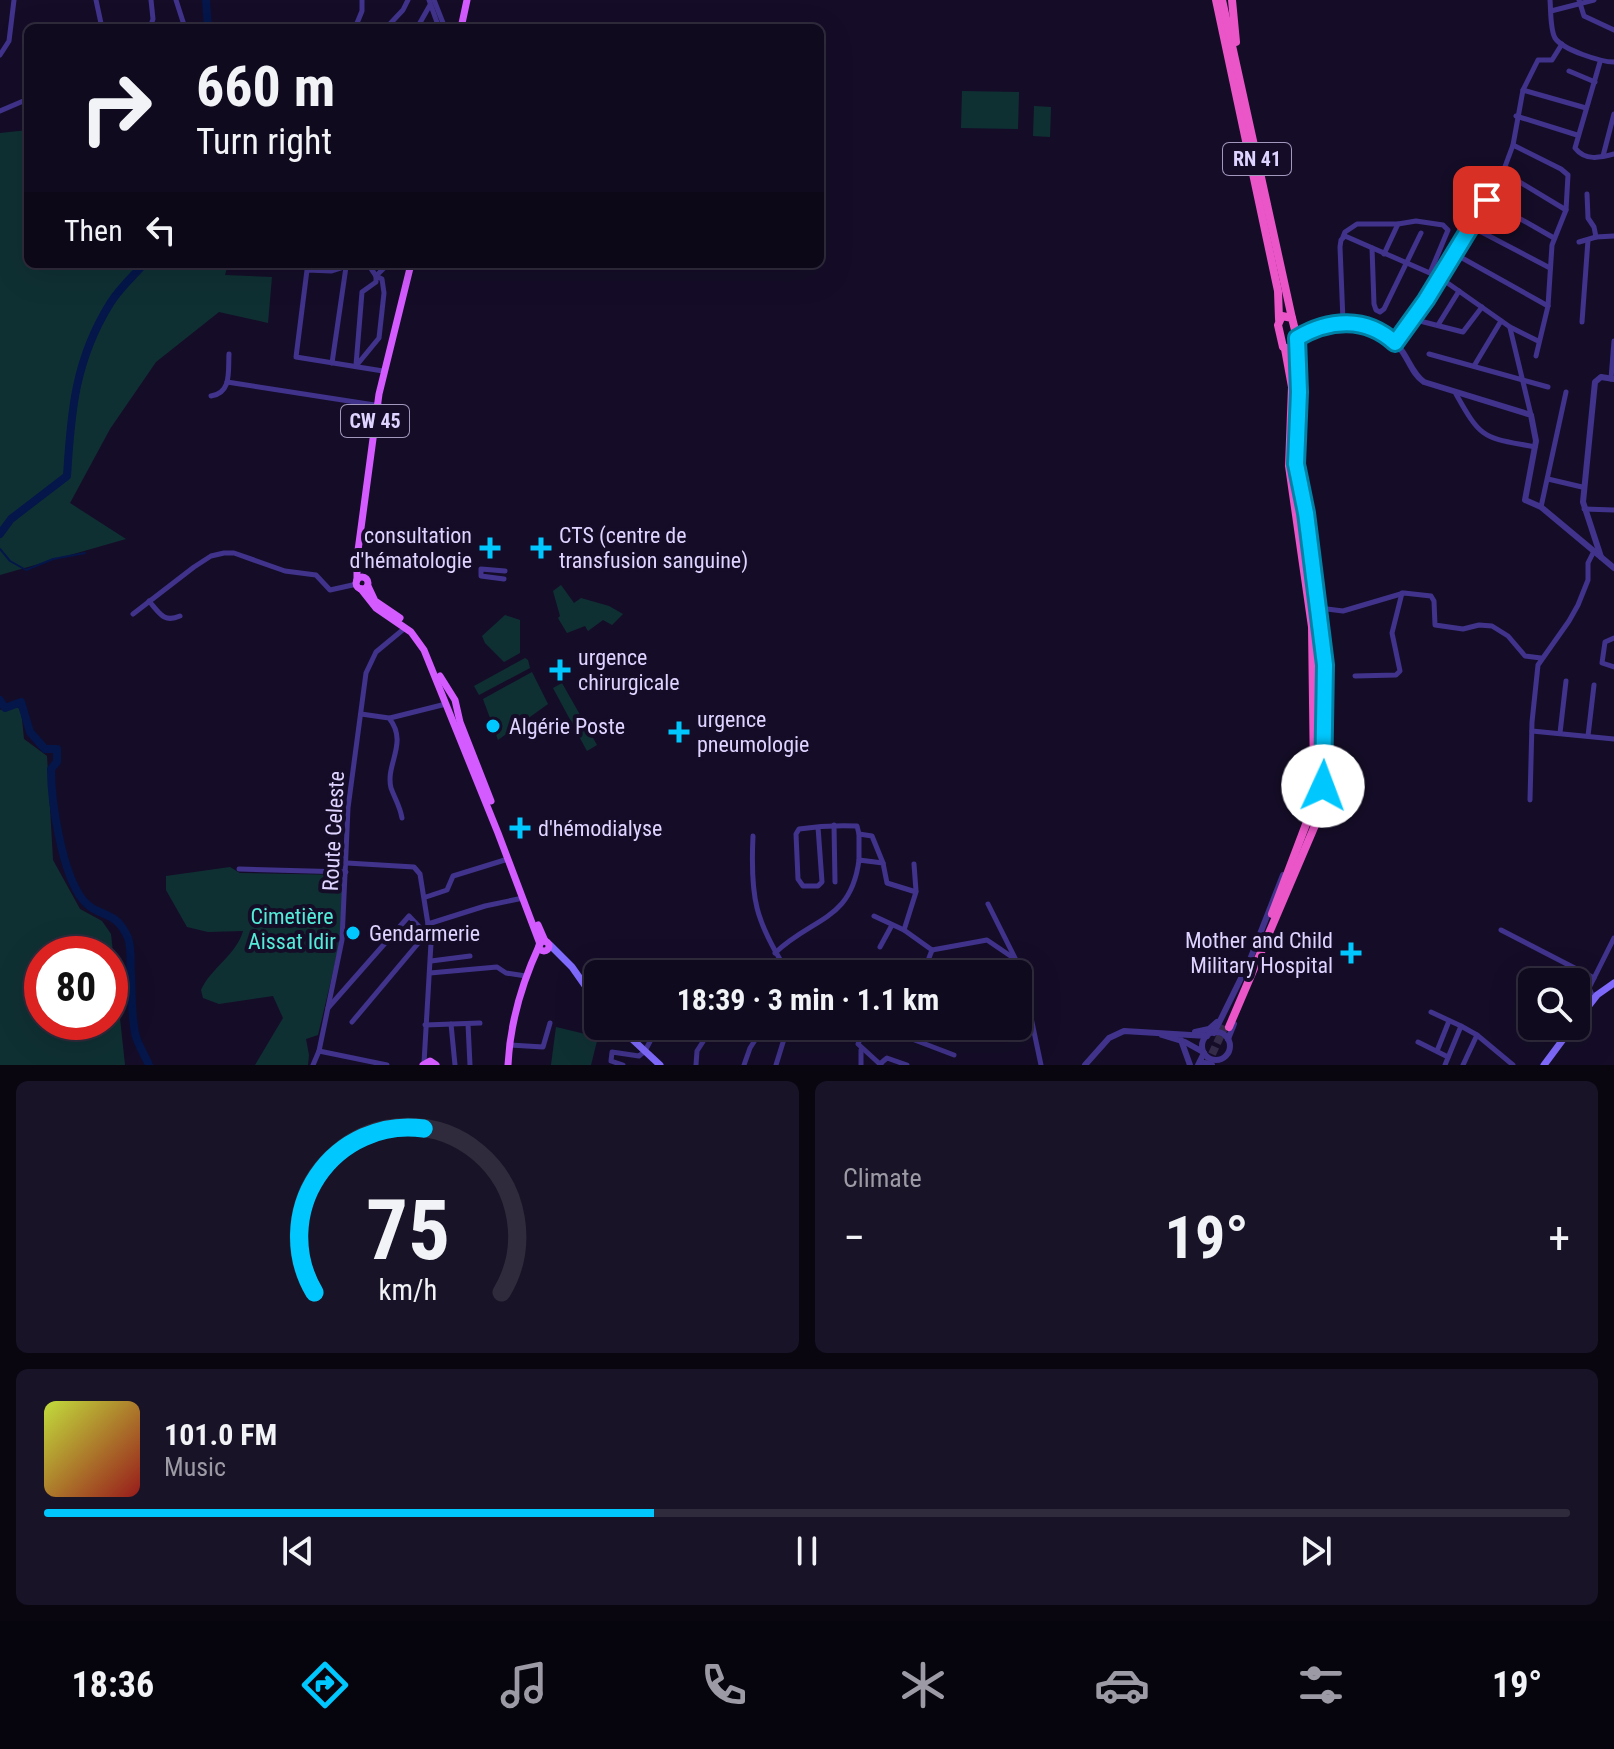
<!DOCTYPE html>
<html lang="en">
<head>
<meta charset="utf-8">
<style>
  :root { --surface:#100a1e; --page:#191327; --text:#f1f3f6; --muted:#9c9aa4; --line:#302b3c; --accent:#00c8ff }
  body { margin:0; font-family:"Roboto Condensed",sans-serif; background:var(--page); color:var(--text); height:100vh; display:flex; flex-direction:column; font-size:30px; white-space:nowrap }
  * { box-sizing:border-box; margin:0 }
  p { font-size:26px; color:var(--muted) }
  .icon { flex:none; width:44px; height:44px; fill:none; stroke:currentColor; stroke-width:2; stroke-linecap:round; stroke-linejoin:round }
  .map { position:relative; height:1065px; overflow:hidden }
  .side { display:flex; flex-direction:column; gap:16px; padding:16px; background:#090610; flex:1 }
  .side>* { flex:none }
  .guide { position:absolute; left:24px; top:24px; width:800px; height:244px; border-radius:12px; box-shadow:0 8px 32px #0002,0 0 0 2px var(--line); background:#100a1e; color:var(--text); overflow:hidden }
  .buttons { position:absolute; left:1518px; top:968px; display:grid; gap:16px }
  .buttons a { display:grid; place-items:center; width:72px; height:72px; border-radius:12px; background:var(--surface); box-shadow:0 8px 32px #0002,0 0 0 2px var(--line); font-size:40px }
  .speed { position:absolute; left:24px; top:936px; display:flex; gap:16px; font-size:40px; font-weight:700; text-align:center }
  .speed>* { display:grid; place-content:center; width:104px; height:104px; border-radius:50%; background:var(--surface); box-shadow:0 8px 32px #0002,0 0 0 2px var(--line); line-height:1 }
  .speed .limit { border:12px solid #d22; background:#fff; color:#111 }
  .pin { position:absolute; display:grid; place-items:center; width:68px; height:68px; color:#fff; margin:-34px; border-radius:16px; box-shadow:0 4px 12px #0006 }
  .me { position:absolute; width:88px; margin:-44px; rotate:2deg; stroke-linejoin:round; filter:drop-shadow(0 0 6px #0008) }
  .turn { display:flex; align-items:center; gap:28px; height:168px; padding:0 40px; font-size:36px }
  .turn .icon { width:104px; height:104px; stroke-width:2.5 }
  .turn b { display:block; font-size:56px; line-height:68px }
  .then { display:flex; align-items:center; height:76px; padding:0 40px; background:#0003; gap:16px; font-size:30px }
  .big { font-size:60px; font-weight:700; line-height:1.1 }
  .side .card { flex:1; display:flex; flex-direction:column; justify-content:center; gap:12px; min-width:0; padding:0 28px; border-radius:12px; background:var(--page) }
  .side .dial { align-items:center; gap:0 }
  .dial svg { height:208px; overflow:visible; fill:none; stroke:var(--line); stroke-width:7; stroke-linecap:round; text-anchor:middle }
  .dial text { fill:var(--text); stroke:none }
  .song { display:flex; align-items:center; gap:24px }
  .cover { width:96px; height:96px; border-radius:12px; background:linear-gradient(135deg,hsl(70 70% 55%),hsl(0 70% 35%)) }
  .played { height:8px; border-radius:4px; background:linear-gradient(90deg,var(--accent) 40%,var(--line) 40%) }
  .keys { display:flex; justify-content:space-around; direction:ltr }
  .heat { display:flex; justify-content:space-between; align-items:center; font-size:44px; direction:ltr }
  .side .tiles { flex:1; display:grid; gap:16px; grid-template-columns:1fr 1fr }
  .card:last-child { grid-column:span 2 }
  .trip { position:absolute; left:584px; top:960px; width:448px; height:80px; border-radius:12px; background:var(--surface); box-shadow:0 8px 32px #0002,0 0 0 2px var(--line); font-weight:700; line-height:80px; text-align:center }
  .menu { display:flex; height:128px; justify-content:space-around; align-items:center; background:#06040c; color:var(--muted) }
  .menu .icon { width:56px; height:56px }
  .menu .active { color:var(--accent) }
  .menu b { font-size:36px; color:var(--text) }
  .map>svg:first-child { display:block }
</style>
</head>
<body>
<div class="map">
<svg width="1614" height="1065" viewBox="0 0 1614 1065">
  <rect width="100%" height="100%" fill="#150d28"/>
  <g fill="#0f3033" fill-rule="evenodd">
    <polygon points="962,91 1019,92 1018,129 961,128"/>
    <polygon points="1034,106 1051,107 1050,137 1033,136"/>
    <polygon points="28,130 28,264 228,264 225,275 272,277 268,323 219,312 156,362 110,429 70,503 126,539 0,575 0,133"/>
    <polygon points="561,585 574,603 581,598 609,606 623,614 612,625 603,620 588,631 585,626 567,633 558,618 560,616 553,591"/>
    <polygon points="505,615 520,620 520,653 504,662 485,643 482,636"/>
    <polygon points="525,658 528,660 530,668 479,695 474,686"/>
    <polygon points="532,672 548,704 498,740 483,699"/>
    <polygon points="562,683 597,745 587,751 553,688"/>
    <path d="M 0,696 L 0,710 L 15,706 L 21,710 L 24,739 L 47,756 L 53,860 L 80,909 L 102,921 L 111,934 L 125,1065 L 0,1065 ZM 42,954 L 110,954 L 110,1022 L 42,1022 Z"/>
    <path d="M 230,867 L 240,873 L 344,875 L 341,938 L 318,1035 L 306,1039 L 309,1055 L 308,1065 L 255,1065 L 283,1018 L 273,996 L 219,1004 L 203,998 L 201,990 C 211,968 237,954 243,931 L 208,932 L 187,927 L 166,890 L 166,876 Z"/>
    <polygon points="556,1027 598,1037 591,1065 551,1065"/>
  </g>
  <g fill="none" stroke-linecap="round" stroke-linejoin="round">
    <polyline stroke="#04164a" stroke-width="2" points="0,549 10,561 26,570 53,559 85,553"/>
    <g stroke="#04164a" stroke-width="8">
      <polyline points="206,0 208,28"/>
      <path d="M 0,534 L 11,519 L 67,476 C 71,411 75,359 111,302 C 120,288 133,276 144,264"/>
      <path d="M 0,700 L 5,708 L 21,702 L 30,732 L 45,749 L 57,749 L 57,762 L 51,769 C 51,802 62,874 83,900 C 99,919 115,908 128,938 C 132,948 130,963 131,975 C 132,994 131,1018 136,1037 C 139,1046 145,1056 149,1065"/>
    </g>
    <polyline stroke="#332b48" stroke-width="8" stroke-dasharray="8 4" stroke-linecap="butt" points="1207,1065 1225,1026"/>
    <g stroke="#41338c" stroke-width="5">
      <polyline points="96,0 102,28"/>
      <polyline points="176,0 185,28"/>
      <polyline points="429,0 439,28"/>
      <polyline points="434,0 445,28"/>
      <path d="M 1550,0 C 1551,11 1550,29 1555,38 C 1563,50 1601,62 1614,62"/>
      <polyline points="1579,0 1584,16 1614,30"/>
      <polyline points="1551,11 1594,0"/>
      <polyline points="150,28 153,19 151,0"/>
      <polyline points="355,28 362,11 362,0"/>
      <polyline points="386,28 403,10 408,0"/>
      <polyline points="417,28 430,5"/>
      <polyline points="0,55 9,41 14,0"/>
      <path d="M 1600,62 L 1575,148 C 1585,161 1600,158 1614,154"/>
      <polyline points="1569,71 1595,82"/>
      <polyline points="1523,90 1586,108"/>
      <polyline points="0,111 28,99"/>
      <polyline points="1516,116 1577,135"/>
      <polyline points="1513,145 1561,169 1568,175 1566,210 1552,245 1548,306 1536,356"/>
      <polyline points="1603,156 1614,114"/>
      <polyline points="1503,172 1566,210"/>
      <polyline points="1587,194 1588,218 1594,227 1596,237"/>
      <polyline points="1487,200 1554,238"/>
      <polyline points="1470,226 1550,268"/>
      <polyline points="1343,237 1345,232 1357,224 1398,224 1416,221 1443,225 1448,230 1430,273"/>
      <polyline points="1579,242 1596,237 1614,236"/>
      <polyline points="1372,248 1374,304 1376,310 1380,312 1384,309 1421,233"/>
      <polyline points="1384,254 1398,224"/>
      <polyline points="1455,254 1548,306"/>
      <polyline points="353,264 331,271 307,270 296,357 383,371"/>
      <polyline points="1412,319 1463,332 1482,307"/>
      <polyline points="1343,321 1340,247 1341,240 1345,236 1439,277 1510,327 1538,341"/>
      <polyline points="1582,322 1588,240"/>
      <polyline points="1438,325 1459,291"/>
      <polyline points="1510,328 1531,415"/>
      <polyline points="1395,343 1455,254 1503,172 1513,145 1523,90 1538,60 1552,60 1562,44"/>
      <polyline points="1429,354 1548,387"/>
      <polyline points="332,363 346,267"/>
      <polyline points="356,365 362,292 376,282 376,276 368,264"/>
      <polyline points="356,366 379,338 384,293 382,279 376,276 384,268 383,264"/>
      <polyline points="1474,366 1501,321"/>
      <polyline points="1611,379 1614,341"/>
      <polyline points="227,382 381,406"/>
      <path d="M 1456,394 C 1482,441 1484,437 1535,447"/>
      <path d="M 211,396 C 232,393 228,371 229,354"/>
      <polyline points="1548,479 1582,487"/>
      <polyline points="1541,507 1566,392"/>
      <polyline points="1584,509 1614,510"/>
      <polyline points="504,579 481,576 481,569 505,571"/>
      <path d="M 149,601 C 160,614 164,623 180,616"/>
      <polyline points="1319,608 1343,611 1404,593 1431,596 1434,601 1435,625 1463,629 1479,625 1492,626 1508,636 1525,656 1541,658"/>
      <polyline points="133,614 194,567 211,556 224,553 234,553 285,571 316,575 330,590 357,584"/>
      <polyline points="1614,638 1605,642 1602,663 1614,667"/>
      <polyline points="1355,676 1396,675 1400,671 1392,633 1402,593"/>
      <path d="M 361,714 L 389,718 C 409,743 385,764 391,788 C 395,799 400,806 402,818"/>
      <polyline points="390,718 446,704"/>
      <polyline points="1532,731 1614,739"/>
      <polyline points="1560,733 1566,681"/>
      <polyline points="1588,736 1594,685"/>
      <polyline points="1530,800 1532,722 1538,665 1569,621 1578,605 1588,580 1588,563 1594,551"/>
      <polyline points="834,825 835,882"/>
      <path d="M 818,827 L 822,882 L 818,886 L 803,886 L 798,879 L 796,834 L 799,829 C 819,826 837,825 857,826 L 859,834 L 872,836 L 883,863"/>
      <path d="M 753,836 C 750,898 755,921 789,974"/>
      <polyline points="859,860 859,834"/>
      <polyline points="347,863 414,867 420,874 431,943 424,1063"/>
      <polyline points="914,864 916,891"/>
      <polyline points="239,869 346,872"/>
      <polyline points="426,897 447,890 453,876 508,859"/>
      <polyline points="988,904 1021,970 1041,1065"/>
      <polyline points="874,916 904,930"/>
      <polyline points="428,924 485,906 523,898"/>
      <polyline points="1501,930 1594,978"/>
      <polyline points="880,947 892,925"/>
      <path d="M 775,953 C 813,917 851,921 859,860 L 883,863 L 887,883 L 916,892 L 904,930 L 932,950 L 987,940 L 1015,959"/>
      <polyline points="431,961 470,956"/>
      <polyline points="893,968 902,974"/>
      <polyline points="430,973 497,967 506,973 526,976"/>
      <polyline points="923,974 932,950"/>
      <polyline points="1594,999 1589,988 1614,938"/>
      <polyline points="328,1008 409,916 426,934"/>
      <polyline points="1431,1012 1461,1026"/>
      <polyline points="352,1022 426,934"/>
      <polyline points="451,1024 455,1065"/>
      <polyline points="468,1024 470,1065"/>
      <polyline points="425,1025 480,1023"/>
      <polyline points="828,1026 860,1034"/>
      <polyline points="865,1026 858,1044 881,1065"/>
      <polyline points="878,1026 954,1055"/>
      <polyline points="1418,1042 1448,1057"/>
      <polyline points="510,1045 543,1047 550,1023"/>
      <polyline points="319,1051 387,1065"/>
      <polyline points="1437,1051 1449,1021"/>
      <polyline points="881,1063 887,1058 907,1065"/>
      <polyline points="313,1065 319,1051 342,940 348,808 366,673 376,652 405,628"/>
      <polyline points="623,1065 611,1061 612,1052 639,1056 645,1051 658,1026"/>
      <polyline points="696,1065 697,1051 713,1026"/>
      <polyline points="744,1065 750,1048 764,1026"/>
      <polyline points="776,1065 788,1026"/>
      <polyline points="861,1065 861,1050"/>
      <polyline points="1445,1065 1461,1026 1477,1035 1513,1065"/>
      <polyline points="1463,1065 1477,1035"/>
    </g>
    <g stroke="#41338c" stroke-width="6">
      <path d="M 1297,338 C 1310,331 1328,320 1344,321 C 1362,323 1387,333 1399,347 C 1409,359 1412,374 1424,382 L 1531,415 L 1536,441 L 1525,500 L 1541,507 L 1614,568"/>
      <polyline points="1601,557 1583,502 1595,382 1601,377 1614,379"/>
      <polyline points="1195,1032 1209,1029 1217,1022"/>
      <circle cx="1216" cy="1046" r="14"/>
      <polyline points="1214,1033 1249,962 1283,875"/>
      <polyline points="1162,1035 1185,1042 1203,1052"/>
      <polyline points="1228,1039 1234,1024"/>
      <polyline points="1181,1040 1190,1065"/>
      <polyline points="1200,1062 1212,1065"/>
      <polyline points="1085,1065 1109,1038 1124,1031 1207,1036"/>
      <polyline points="1198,1065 1204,1053"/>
    </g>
    <g stroke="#806bff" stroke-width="7">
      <polyline points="550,945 572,967 598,1004"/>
      <polyline points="1576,1022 1597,995 1614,983"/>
      <polyline points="618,1026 660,1065"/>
      <polyline points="1544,1065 1573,1026"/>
    </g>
    <g stroke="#d45bff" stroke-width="7">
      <polyline points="461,28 467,0"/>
      <circle cx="362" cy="583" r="6"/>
      <polyline points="357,580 357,558 379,394 411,264"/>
      <polyline points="368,586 375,601 400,618"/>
      <polyline points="361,589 376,608 411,632 424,650 498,833 540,944"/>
      <polyline points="440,676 455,700 460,722 491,801"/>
      <polyline points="538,925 545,941"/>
      <circle cx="544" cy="946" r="5"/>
      <polyline points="423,1065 430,1061 436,1065"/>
      <path d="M 508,1065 C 510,1024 522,983 539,946"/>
    </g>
    <g stroke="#ea55c7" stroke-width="8">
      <polyline points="1216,0 1278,291 1279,319"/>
      <polyline points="1222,0 1292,318"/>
      <polyline points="1232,0 1236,42"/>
      <polyline points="1272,914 1308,819 1314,778 1312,627 1289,466 1292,387 1285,349"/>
      <polyline points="1229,1027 1319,816 1324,770 1325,665 1306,513 1297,468 1299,385 1297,338 1292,318 1282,316 1278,325 1283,347 1289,349 1296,344"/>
    </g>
  </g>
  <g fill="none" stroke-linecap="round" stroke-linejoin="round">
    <defs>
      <path id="route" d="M 1323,786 L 1325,665 L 1306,513 L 1296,464 L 1299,392 L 1297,338 C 1329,319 1366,316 1395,343 L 1426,300 L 1487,200"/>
    </defs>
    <use href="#route" stroke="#0082a6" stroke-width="20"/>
    <use href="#route" stroke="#00c8ff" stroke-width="14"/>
  </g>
  <g fill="#00c8ff" stroke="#150d28" stroke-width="3">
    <path d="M486 536h8v8h8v8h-8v8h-8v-8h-8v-8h8z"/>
    <path d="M537 536h8v8h8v8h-8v8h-8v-8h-8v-8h8z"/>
    <path d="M556 658h8v8h8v8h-8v8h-8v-8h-8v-8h8z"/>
    <circle cx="493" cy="726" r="8"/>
    <path d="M675 720h8v8h8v8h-8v8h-8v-8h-8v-8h8z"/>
    <path d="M516 816h8v8h8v8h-8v8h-8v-8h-8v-8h8z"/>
    <circle cx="353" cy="933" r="8"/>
    <path d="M1347 941h8v8h8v8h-8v8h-8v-8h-8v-8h8z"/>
  </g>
  <g text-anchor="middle" stroke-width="8" stroke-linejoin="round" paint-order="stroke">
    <g fill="#150d28" stroke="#a298be" stroke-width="2">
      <rect x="1223" y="143" width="68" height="32" rx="6"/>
      <rect x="341" y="405" width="68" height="32" rx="6"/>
    </g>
    <g font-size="20" font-weight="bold" fill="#ded4ff">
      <text x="1257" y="166">RN 41</text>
      <text x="375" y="428">CW 45</text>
    </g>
    <g font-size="22" fill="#ded4ff" stroke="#150d28" text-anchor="start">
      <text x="472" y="543" text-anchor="end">consultation<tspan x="472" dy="25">d'hématologie</tspan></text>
      <text x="559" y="543">CTS (centre de<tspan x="559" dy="25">transfusion sanguine)</tspan></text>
      <text x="578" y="665">urgence<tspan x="578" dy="25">chirurgicale</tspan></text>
      <text x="697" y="727">urgence<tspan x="697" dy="25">pneumologie</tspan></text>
      <text x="509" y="734">Algérie Poste</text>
      <text x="538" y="836">d'hémodialyse</text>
      <text x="369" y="941">Gendarmerie</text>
      <text x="1333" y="948" text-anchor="end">Mother and Child<tspan x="1333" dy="25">Military Hospital</tspan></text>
    </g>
    <g font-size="22" fill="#ded4ff" stroke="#150d28">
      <text transform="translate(333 831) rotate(-87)" y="8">Route Celeste</text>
    </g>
    <g font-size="22" fill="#53ecd8" stroke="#150d28">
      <text x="292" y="924">Cimetière<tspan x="292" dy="25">Aissat Idir</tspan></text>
    </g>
  </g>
</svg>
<div class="buttons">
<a><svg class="icon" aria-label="search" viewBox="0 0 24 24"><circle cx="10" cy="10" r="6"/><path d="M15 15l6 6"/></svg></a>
</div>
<div class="speed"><div class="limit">80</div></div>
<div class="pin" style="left:1487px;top:200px;background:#d93025"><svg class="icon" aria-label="arrive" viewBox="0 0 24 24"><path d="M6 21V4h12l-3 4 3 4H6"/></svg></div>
<svg class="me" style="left:1323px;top:786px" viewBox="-20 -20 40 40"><circle r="19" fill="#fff"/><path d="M0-13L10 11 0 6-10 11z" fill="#00c8ff"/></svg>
<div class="trip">18:39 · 3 min · 1.1 km</div>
<div class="guide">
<div class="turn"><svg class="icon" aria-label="right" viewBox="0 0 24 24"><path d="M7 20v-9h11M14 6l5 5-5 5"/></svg><div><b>660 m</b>Turn right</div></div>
<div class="then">Then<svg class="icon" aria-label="left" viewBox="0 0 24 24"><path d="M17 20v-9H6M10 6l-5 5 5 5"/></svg></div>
</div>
</div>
<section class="side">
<div class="tiles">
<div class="card dial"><svg viewBox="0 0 100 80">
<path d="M14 69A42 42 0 1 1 86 69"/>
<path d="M14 69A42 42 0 0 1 56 6" stroke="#00c8ff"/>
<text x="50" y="56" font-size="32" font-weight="700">75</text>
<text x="50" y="72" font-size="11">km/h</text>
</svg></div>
<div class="card"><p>Climate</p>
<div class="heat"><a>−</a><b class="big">19°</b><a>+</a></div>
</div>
<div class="card">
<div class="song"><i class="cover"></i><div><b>101.0 FM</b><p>Music</p></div></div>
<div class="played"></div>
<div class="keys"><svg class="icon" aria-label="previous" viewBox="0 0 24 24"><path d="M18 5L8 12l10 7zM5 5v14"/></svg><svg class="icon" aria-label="pause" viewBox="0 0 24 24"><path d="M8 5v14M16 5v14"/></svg><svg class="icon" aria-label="next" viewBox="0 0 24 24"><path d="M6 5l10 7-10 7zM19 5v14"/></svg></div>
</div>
</div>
</section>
<nav class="menu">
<b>18:36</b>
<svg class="icon active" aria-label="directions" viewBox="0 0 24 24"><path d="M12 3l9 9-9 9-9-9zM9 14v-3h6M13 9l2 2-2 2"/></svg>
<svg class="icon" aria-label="music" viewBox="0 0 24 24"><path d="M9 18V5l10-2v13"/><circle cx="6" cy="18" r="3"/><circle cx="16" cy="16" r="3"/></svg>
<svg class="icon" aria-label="phone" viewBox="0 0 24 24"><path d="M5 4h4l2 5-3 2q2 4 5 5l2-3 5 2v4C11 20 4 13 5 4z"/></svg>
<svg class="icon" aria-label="climate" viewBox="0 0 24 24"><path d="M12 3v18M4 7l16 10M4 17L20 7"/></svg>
<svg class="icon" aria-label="car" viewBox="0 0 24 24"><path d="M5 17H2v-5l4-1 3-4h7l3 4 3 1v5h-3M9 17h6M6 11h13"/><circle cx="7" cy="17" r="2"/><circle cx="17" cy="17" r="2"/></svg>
<svg class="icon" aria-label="filters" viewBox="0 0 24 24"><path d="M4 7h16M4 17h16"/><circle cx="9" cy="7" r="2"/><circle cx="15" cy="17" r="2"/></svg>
<b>19°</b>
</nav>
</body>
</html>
